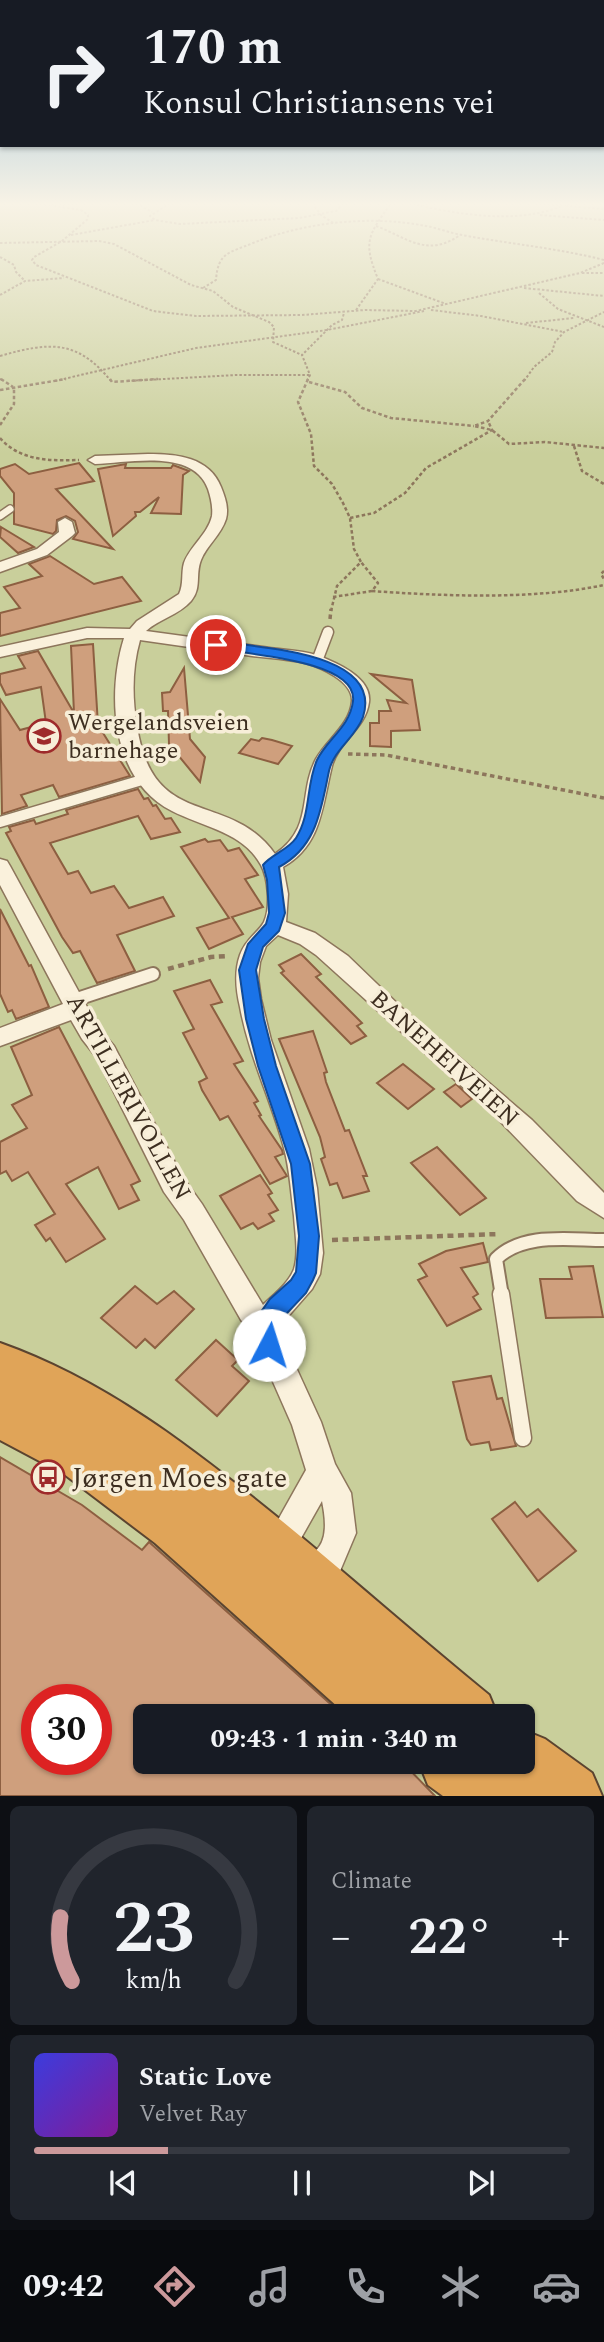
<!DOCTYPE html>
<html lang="en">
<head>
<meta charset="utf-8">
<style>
  :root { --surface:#171b24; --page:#20242c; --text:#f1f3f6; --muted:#9ea1a6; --line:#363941; --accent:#cc999b }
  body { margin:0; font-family:Spectral,serif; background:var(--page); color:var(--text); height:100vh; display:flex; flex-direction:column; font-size:26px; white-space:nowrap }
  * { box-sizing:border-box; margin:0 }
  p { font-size:23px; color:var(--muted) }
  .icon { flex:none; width:38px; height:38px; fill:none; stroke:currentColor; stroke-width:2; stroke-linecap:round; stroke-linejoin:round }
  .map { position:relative; height:1796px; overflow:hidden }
  .side { display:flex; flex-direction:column; gap:10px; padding:10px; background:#0d0f14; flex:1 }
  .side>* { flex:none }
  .top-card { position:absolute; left:0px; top:0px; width:606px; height:147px; box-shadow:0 2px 5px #0004; background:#171b24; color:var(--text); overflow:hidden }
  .speed { position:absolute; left:21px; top:1684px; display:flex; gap:14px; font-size:35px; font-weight:700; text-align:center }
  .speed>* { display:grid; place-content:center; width:91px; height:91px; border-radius:50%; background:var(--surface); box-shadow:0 2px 5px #0004; line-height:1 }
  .speed .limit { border:10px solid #d22; background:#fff; color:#111 }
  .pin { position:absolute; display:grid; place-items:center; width:60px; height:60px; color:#fff; margin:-30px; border:4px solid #fff; border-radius:50%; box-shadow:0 2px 7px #0007 }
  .me { position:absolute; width:77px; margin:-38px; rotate:5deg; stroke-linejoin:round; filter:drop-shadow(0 0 5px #0008) }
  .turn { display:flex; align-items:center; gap:24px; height:147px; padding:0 28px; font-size:32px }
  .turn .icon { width:91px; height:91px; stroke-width:2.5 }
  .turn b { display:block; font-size:49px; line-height:60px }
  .big { font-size:52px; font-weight:700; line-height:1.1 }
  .side .tile { flex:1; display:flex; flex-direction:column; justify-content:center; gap:10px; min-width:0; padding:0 24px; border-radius:10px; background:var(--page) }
  .side .dial { align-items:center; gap:0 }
  .dial svg { height:182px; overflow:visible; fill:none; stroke:var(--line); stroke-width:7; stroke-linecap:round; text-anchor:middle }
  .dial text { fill:var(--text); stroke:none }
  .song { display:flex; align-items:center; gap:21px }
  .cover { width:84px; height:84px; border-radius:10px; background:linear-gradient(135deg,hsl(240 70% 55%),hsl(290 70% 35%)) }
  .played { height:7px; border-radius:4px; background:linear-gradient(90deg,var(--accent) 25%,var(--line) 25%) }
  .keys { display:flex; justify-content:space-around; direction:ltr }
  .heat { display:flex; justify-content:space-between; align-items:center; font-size:38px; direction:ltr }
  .side .tiles { flex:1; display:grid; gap:10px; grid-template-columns:1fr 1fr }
  .tile:last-child { grid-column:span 2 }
  .trip { position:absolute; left:133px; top:1704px; width:402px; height:70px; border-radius:10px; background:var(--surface); box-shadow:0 2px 5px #0004; font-weight:700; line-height:70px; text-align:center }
  .dock { display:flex; height:112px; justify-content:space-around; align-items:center; background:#090b0e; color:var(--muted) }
  .dock .icon { width:49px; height:49px }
  .dock .active { color:var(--accent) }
  .dock b { font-size:32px; color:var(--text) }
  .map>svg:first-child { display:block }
</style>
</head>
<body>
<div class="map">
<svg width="604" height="1796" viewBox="0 0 604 1796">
  <rect width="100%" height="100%" fill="#f0e4c8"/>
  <path fill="#c9cf9b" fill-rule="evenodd" d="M 0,203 L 604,203 L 604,1796 L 0,1796 ZM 37,1699 L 96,1699 L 96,1759 L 37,1759 ZM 145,1717 L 523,1717 L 523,1762 L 145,1762 Z"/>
  <g fill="#cf9f7d" stroke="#8d5f41" stroke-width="2" fill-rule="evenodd">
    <polygon points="79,463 94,481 56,489 113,549 73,539 78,532 75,521 66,516 57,520 56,531 53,534 14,524 14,493 0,476 0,469 15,464 29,474"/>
    <polygon points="126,464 125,468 171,468 173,465 189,471 183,475 181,514 151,513 159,497 140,512 135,512 136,516 113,536 98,469"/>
    <polygon points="1,527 34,547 18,553 0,537"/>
    <polygon points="50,556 94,584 122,577 141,601 0,636 0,613 20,608 4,587 42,576 29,564"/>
    <polygon points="93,644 98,725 130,776 59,797 53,785 21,795 27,806 2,814 0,699 20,730 46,723 41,687 6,695 0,683 0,674 25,668 18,656 38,651 74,713 71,646"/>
    <polygon points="184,668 190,739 205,757 200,782 169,744 168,711 163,711 162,693 170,692"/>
    <polygon points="371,674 412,680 420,730 391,731 391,747 370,746 370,723 379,723 379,711 391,711 387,700 406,703"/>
    <polygon points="262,738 272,740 292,746 278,764 239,753 251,739 259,741"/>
    <polygon points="138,789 144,799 148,798 153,806 156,805 165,819 171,818 180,832 151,839 138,816 50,843 68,874 78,871 91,893 114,886 129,908 163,897 174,916 117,935 135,971 97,983 80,951 73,953 62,937 6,833 11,831 9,827 34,820 36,824 68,814 66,810"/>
    <polygon points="205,839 208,842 220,840 228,851 239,848 258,875 245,879 263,907 232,917 243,934 209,949 197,928 229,918 181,847"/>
    <polygon points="0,909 29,966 31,965 49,1007 16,1019 12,1010 8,1012 0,994"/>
    <polygon points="301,954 321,974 316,977 362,1023 357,1026 366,1036 351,1044 281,973 284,971 279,965"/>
    <polygon points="210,980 222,1002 211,1005 243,1061 234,1064 258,1101 254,1103 261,1115 259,1116 282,1150 283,1154 275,1157 287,1176 270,1184 228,1116 220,1120 202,1090 199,1082 207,1078 183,1033 194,1029 174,991"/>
    <polygon points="59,1027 140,1181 131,1185 139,1200 119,1209 98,1167 66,1184 105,1239 66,1262 50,1238 46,1241 35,1225 55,1214 28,1172 12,1181 6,1171 0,1174 0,1142 27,1128 12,1105 32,1095 11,1047"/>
    <polygon points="313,1031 327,1072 324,1073 326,1082 345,1131 349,1130 367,1176 363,1176 369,1191 343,1198 337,1183 330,1185 321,1159 325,1157 320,1137 279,1039"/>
    <polygon points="403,1064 434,1089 408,1109 377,1083"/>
    <polygon points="456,1084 472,1099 461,1107 444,1092"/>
    <polygon points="437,1147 486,1198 460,1215 411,1163"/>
    <polygon points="260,1175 272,1193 268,1195 278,1210 269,1214 274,1221 258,1229 253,1223 241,1229 220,1196"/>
    <polygon points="483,1243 488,1262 461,1268 478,1294 473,1297 481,1309 447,1326 418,1280 427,1276 419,1264 446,1251"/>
    <polygon points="593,1266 603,1317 546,1318 540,1279 572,1279 569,1267"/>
    <polygon points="135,1286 157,1304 174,1291 194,1309 155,1348 145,1339 136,1348 101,1318"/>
    <polygon points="216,1340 238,1360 232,1366 249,1381 217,1416 176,1380"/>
    <polygon points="491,1376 497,1399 502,1398 516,1446 491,1450 489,1442 471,1445 467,1439 453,1382"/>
    <path d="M 0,1457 L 82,1505 L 142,1550 L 149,1542 L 345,1717 L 145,1717 L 145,1762 L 402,1762 L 435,1796 L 0,1796 ZM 37,1699 L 96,1699 L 96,1759 L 37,1759 Z"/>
    <polygon points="515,1502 527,1517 538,1509 576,1551 538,1581 492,1519"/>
  </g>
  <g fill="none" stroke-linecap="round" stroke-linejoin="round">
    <defs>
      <polyline id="lane-far3" points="0,516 10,509"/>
      <g id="lane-far2">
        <polyline points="317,661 328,632"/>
        <polyline points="0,822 142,780"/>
      </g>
      <g id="lane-far1">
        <polyline points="74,1000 153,974"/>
        <path d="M 502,1296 L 496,1259 C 523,1232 569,1240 604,1240"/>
      </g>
      <polyline id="lane" points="501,1294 523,1438"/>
      <g id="street">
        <path d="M 148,454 C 177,454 209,457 221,487 C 225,497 229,508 226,519 C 221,535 207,545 201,560 C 195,575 202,588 191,601 C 179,615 159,619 146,631 C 185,636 224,642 263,647 C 280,650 300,650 316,655 C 335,662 372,677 369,702 C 366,728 338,742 332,766 C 322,806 322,845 283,867 L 288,894 L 286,922 L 315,933 L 348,956 L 404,1010 L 532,1120 L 604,1193 L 604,1218 L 577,1201 L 497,1118 L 316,955 L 300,944 L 278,935 L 266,946 L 260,962 L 258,978 L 261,999 L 271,1040 L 309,1149 L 317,1188 L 323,1253 L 320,1274 L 312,1289 L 278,1328 L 321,1422 L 335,1464 L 351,1493 L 356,1533 L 340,1571 L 306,1589 L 295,1584 L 290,1573 C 296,1559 303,1559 315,1551 C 329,1540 325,1516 322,1501 L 287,1563 L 276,1568 L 265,1563 L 260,1552 L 306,1470 L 292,1425 L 251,1332 L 241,1320 L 184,1220 L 164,1192 L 97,1058 L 82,1039 L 71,1020 L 0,1046 L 0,1028 L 63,1004 L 0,885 L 0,859 L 7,861 L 10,866 L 98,1027 L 114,1046 L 182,1176 L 202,1204 L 263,1305 C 273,1295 289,1283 294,1269 C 299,1253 295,1233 294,1216 C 291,1194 290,1171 284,1148 C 271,1100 249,1056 240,1007 C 236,990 234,972 240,955 C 246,938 259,932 264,922 C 271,907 268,878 261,865 C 243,832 203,827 172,811 C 112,781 106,696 124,638 L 87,638 L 0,657 L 0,647 L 87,628 L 130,629 L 137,621 L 179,594 C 184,584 181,573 184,563 C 190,546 208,534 212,516 C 213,507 211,498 208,489 C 193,448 129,463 95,464 L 88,460 L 95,456 ZM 140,640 C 177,645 215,651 252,656 C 269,658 288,659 305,663 C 320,667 353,681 352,701 C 350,725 327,739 316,759 C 298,793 314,828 275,854 C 228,788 153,833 137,726 C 132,698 132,668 140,640 Z"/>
        <polygon points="65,518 72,522 75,533 72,536 47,555 0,572 0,562 37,549 59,532 58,522"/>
      </g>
      <g id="highway">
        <path d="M 0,1343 C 105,1380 192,1448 277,1517 C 349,1576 418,1637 489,1695 L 498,1717 L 349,1717 L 155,1543 L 64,1474 L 0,1440 Z"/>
        <polygon points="523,1730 545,1739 592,1773 602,1796 443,1796 428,1785 419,1762 523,1762"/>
      </g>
    </defs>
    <use href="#lane-far3" stroke="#8d765c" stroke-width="10"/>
    <use href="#lane-far2" stroke="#8d765c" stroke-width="13"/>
    <use href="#lane-far1" stroke="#8d765c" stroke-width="16"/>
    <use href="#lane" stroke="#8d765c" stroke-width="19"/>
    <use href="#street" stroke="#8d765c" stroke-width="3"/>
    <use href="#highway" stroke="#5b4430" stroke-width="4"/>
    <g stroke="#8d765c" stroke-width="2" stroke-dasharray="2.5 2" stroke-linecap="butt">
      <polyline points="36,203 81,210 88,215 88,219 62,241 34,257 32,260 36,265 153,311 196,316 302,315 365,310 416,311 580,273 604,263"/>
      <polyline points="136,203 152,212"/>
      <polyline points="170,203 150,216 155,220 180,224 299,218 336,211 343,203"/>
      <polyline points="312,203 321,215 335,224"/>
      <path d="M 408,203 C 457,214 514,225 562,206"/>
      <polyline points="534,203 604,209"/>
      <polyline points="599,203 604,204"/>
      <polyline points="62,205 77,203"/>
      <polyline points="540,215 604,220"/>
      <path d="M 376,226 C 408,238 427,258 460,235"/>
      <polyline points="71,235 155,220"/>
      <polyline points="0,243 99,241 114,244 191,285 213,291 233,307 269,322 274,327 273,342 302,355"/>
      <polyline points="0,257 14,265 16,272 25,281"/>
      <polyline points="582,273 604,273"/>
      <polyline points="378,279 446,304"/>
      <path d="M 203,288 L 216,280 C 218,252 229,253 253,243 C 305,222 371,215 426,226 C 438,228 450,233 462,235 C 510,244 557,248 604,260"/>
      <polyline points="524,288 604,296"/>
      <polyline points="539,293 558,309 604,327"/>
      <polyline points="0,295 25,281 64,278"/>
      <path d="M 356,310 L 378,279 C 362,240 369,235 391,203"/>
      <polyline points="431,310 481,316 564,332"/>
      <polyline points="526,323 574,318"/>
      <path d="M 0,356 C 49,342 77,339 111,381"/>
      <polyline points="0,379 4,381"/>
      <polyline points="55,381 196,348 327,330 424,311"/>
      <polyline points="127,381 236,375 310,375"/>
      <polyline points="307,381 310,375 302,355 332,325 342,320 344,313"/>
      <polyline points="524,381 534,367 552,352 555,342 564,332 604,312"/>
    </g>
    <g stroke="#8d765c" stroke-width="2.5" stroke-dasharray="3.5 2.5" stroke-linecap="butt">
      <polyline points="1,379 13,387"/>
      <polyline points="110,379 112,382 158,379"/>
      <polyline points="308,379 298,402 311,434 314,466 332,484 343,503 350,518 354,549 361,562 337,586 331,611"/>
      <polyline points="525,379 488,421 474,426 492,430 509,444 545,442 604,448"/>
      <polyline points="309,382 345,392 362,408 391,418 474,426"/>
      <polyline points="0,390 66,379"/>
      <polyline points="0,425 14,404 14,388"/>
      <path d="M 0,438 C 20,461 50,461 79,460"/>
      <polyline points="574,446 582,471 604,484"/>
      <polyline points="350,518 374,513 405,493 426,468 492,430 488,421"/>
      <polyline points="604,571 601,574 604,579"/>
      <path d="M 372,591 C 443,596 534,600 604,585"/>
      <polyline points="333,597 372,591 378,583 361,562"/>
    </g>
    <g stroke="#8d765c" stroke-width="3.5" stroke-dasharray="4.5 3.5" stroke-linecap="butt">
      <polyline points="330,619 331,609"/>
      <polyline points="348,754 386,755 604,798"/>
    </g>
    <g stroke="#8d765c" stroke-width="4.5" stroke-dasharray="6 4.5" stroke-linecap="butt">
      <polyline points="168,969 211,957 228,956"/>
      <polyline points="332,1240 499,1234"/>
    </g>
    <use href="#lane-far3" stroke="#faf1dc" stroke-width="7"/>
    <use href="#lane-far2" stroke="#faf1dc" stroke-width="10"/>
    <use href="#lane-far1" stroke="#faf1dc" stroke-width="12"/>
    <use href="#lane" stroke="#faf1dc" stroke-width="16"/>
    <use href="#street" fill="#faf1dc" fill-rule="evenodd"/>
    <use href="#highway" fill="#e0a458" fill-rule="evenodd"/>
  </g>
  <linearGradient id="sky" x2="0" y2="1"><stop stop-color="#8fbad6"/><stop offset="0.45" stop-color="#f8f3e6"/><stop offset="1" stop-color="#f8f3e6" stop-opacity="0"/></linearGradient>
  <rect width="604" height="454" fill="url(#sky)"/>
  <path fill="#1a73e8" stroke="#114b97" stroke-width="2" d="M 216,641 C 257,648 384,651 363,717 C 356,737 334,749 329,771 C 321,809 317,847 279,867 L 285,913 L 279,931 L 263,947 L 256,970 L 264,1019 L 276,1066 L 310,1164 L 319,1236 L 316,1273 L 313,1280 L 306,1293 L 274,1327 L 280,1345 L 276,1352 L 269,1355 L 261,1352 L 252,1325 L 270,1299 L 291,1280 L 296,1272 L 299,1236 L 291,1164 L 258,1066 L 246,1019 L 239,970 L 248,944 L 266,924 L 269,913 L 267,880 L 263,865 C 272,854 288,850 296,838 C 311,815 306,784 317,760 C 327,739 350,727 353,701 C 358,659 240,654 212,648 L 210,645 Z"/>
  <defs>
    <symbol id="school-ring" viewBox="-11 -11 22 22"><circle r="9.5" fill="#f7eed8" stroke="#9e2a2b" stroke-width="1.5"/><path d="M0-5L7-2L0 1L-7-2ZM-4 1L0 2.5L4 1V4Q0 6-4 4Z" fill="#9e2a2b"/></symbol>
    <symbol id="bus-ring" viewBox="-11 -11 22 22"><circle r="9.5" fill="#f7eed8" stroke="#9e2a2b" stroke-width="1.5"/><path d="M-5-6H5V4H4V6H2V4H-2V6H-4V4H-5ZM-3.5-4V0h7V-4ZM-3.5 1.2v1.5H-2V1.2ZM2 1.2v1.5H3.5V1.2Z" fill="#9e2a2b"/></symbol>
  </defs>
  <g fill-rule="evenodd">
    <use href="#school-ring" x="25" y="717" width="38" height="38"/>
    <use href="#bus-ring" x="29" y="1458" width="38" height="38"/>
  </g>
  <g text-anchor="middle" stroke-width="7" stroke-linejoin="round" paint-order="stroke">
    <g font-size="24" fill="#3d2e20" stroke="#f7eed8" text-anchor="start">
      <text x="68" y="730">Wergelandsveien<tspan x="68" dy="28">barnehage</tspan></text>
    </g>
    <g font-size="24" fill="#3d2e20" stroke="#f7eed8">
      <text transform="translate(445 1058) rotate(42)" y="8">BANEHEIVEIEN</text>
      <text transform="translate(129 1097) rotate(61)" y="8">ARTILLERIVOLLEN</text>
    </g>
    <g font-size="28" fill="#3d2e20" stroke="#f7eed8" text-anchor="start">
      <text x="72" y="1487">Jørgen Moes gate</text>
    </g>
  </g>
</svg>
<div class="speed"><div class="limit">30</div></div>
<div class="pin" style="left:216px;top:645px;background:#d93025"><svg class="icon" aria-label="arrive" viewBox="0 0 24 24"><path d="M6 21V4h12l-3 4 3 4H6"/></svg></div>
<svg class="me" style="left:269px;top:1345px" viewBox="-20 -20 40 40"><circle r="19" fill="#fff"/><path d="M0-13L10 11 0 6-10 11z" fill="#1a73e8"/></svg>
<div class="trip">09:43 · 1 min · 340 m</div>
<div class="top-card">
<div class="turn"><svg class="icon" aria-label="right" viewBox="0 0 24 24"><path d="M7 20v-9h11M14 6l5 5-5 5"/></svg><div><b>170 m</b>Konsul Christiansens vei</div></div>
</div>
</div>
<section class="side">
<div class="tiles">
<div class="tile dial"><svg viewBox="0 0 100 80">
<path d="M14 69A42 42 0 1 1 86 69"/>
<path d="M14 69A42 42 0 0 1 9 41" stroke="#cc999b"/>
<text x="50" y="56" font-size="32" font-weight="700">23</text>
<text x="50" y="72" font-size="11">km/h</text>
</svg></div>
<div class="tile"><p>Climate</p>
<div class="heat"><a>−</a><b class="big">22°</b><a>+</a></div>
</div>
<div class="tile">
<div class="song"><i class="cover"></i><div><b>Static Love</b><p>Velvet Ray</p></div></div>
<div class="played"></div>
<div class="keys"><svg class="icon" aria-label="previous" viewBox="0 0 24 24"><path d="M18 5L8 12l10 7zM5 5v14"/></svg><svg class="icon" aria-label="pause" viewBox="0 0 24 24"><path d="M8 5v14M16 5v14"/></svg><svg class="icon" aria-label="next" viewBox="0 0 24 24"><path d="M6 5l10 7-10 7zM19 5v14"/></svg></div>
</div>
</div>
</section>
<nav class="dock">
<b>09:42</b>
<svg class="icon active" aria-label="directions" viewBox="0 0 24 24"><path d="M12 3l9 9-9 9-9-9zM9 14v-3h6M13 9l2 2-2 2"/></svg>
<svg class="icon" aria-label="music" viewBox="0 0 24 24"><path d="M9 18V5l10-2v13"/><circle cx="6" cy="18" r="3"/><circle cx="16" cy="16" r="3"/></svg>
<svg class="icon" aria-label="phone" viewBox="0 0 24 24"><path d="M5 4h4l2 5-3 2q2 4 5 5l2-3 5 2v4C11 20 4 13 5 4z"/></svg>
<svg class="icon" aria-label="climate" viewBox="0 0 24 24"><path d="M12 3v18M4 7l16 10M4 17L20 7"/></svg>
<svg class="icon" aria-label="car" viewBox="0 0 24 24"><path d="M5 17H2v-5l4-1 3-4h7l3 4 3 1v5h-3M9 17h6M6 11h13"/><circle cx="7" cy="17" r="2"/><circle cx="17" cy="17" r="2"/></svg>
</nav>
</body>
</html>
